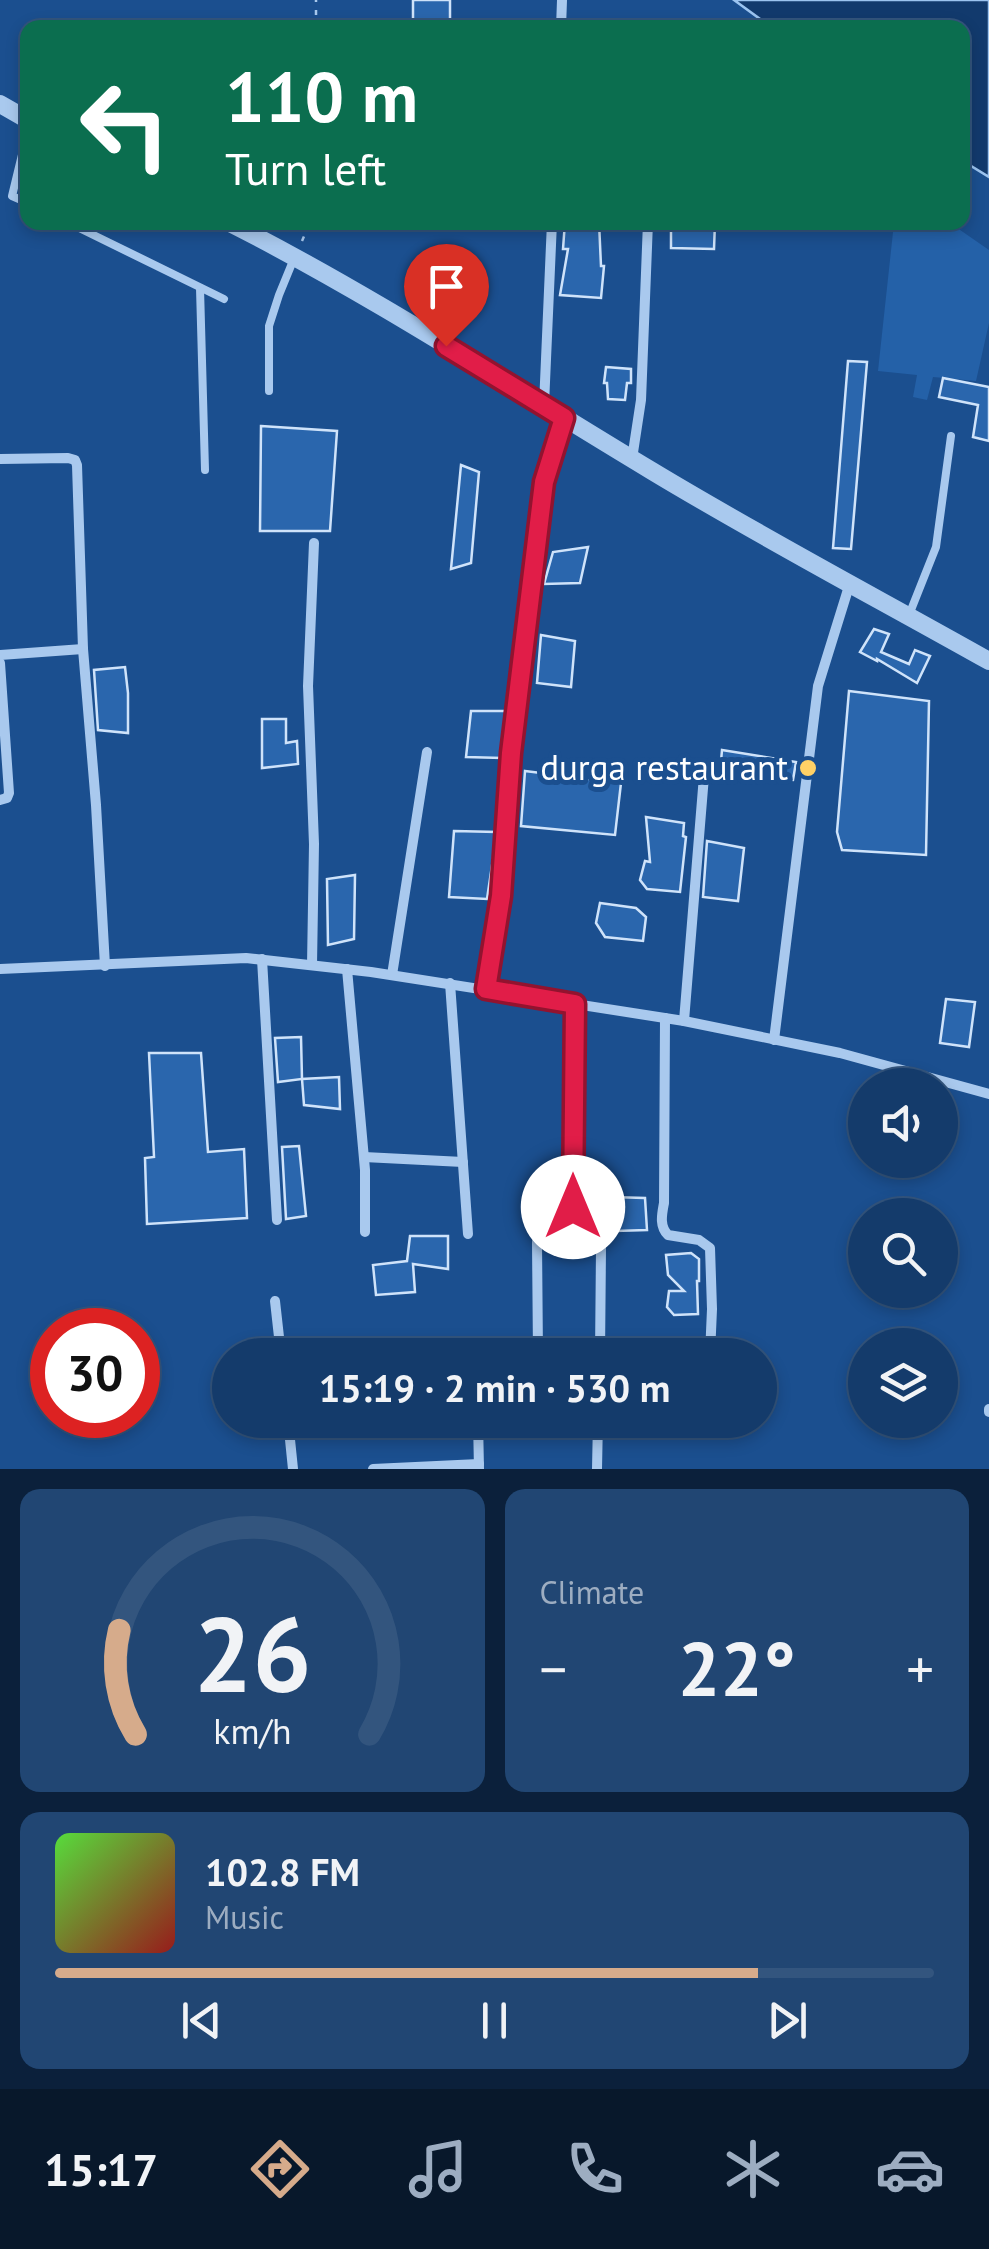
<!DOCTYPE html>
<html lang="en">
<head>
<meta charset="utf-8">
<style>
  :root { --surface:#143b6b; --page:#214673; --text:#f1f3f6; --muted:#9dadc1; --line:#33557e; --accent:#d6ab8b }
  body { margin:0; font-family:"PT Sans",sans-serif; background:var(--page); color:var(--text); height:100vh; display:flex; flex-direction:column; font-size:38px; white-space:nowrap }
  * { box-sizing:border-box; margin:0 }
  p { font-size:32px; color:var(--muted) }
  .icon { flex:none; width:55px; height:55px; fill:none; stroke:currentColor; stroke-width:2; stroke-linecap:round; stroke-linejoin:round }
  .map { position:relative; height:1469px; overflow:hidden }
  .sheet { display:flex; flex-direction:column; gap:20px; padding:20px; background:#0b203b; flex:1 }
  .sheet>* { flex:none }
  .banner { position:absolute; left:20px; top:20px; width:950px; height:210px; border-radius:20px; box-shadow:0 5px 15px #0003,0 0 0 2px var(--line); background:#0b6e4f; color:#fff; overflow:hidden }
  .fabs { position:absolute; left:848px; top:1068px; display:grid; gap:20px }
  .fabs a { display:grid; place-items:center; width:110px; height:110px; border-radius:50%; background:var(--surface); box-shadow:0 5px 15px #0003,0 0 0 2px var(--line); font-size:50px }
  .speed { position:absolute; left:30px; top:1308px; display:flex; gap:20px; font-size:50px; font-weight:700; text-align:center }
  .speed>* { display:grid; place-content:center; width:130px; height:130px; border-radius:50%; background:var(--surface); box-shadow:0 5px 15px #0003,0 0 0 2px var(--line); line-height:1 }
  .speed .limit { border:15px solid #d22; background:#fff; color:#111 }
  .pin { position:absolute; display:grid; place-items:center; width:85px; height:85px; color:#fff; margin:-102px -42px; border-radius:50% 50% 50% 0; rotate:-45deg; box-shadow:0 0 10px #0007 }
  .pin .icon { rotate:45deg }
  .me { position:absolute; width:110px; margin:-55px; rotate:0deg; stroke-linejoin:round; filter:drop-shadow(0 0 8px #0008) }
  .turn { display:flex; align-items:center; gap:35px; height:210px; padding:0 40px; font-size:45px }
  .turn .icon { width:130px; height:130px; stroke-width:2.5 }
  .turn b { display:block; font-size:70px; line-height:85px }
  .big { font-size:75px; font-weight:700; line-height:1.1 }
  .sheet .card { flex:1; display:flex; flex-direction:column; justify-content:center; gap:15px; min-width:0; padding:0 35px; border-radius:20px; background:var(--page) }
  .sheet .dial { align-items:center; gap:0 }
  .dial svg { height:260px; overflow:visible; fill:none; stroke:var(--line); stroke-width:7; stroke-linecap:round; text-anchor:middle }
  .dial text { fill:var(--text); stroke:none }
  .song { display:flex; align-items:center; gap:30px }
  .cover { width:120px; height:120px; border-radius:15px; background:linear-gradient(135deg,hsl(110 70% 55%),hsl(0 70% 35%)) }
  .played { height:10px; border-radius:5px; background:linear-gradient(90deg,var(--accent) 80%,var(--line) 80%) }
  .keys { display:flex; justify-content:space-around; direction:ltr }
  .heat { display:flex; justify-content:space-between; align-items:center; font-size:55px; direction:ltr }
  .sheet .tiles { flex:1; display:grid; gap:20px; grid-template-columns:1fr 1fr }
  .card:last-child { grid-column:span 2 }
  .trip { position:absolute; left:212px; top:1338px; width:565px; height:100px; border-radius:50px; background:var(--surface); box-shadow:0 5px 15px #0003,0 0 0 2px var(--line); font-weight:700; line-height:100px; text-align:center }
  .tab-bar { display:flex; height:160px; justify-content:space-around; align-items:center; background:#08182b; color:var(--muted) }
  .tab-bar .icon { width:70px; height:70px }
  .tab-bar .current { color:var(--accent) }
  .tab-bar b { font-size:45px; color:var(--text) }
  .map>svg:first-child { display:block }
</style>
</head>
<body>
<div class="map">
<svg width="989" height="1469" viewBox="0 0 989 1469">
  <rect width="100%" height="100%" fill="#1b4f8f"/>
  <polygon fill="#2461a8" points="894,223 950,223 989,250 989,323 976,381 933,377 927,400 913,397 917,375 878,371"/>
  <polygon fill="#123a6d" stroke="#9cc4f0" stroke-width="2.5" points="734,0 989,0 989,177 963,161 962,28 771,27"/>
  <g fill="#2a66ad" stroke="#cfe3fa" stroke-width="2.5">
    <rect x="413" y="0" width="37" height="28"/>
    <polygon points="565,222 599,222 601,266 604,266 601,298 560,295 568,249 563,249"/>
    <polygon points="671,222 715,222 714,249 671,248"/>
    <polygon points="848,361 867,362 851,549 833,548"/>
    <polygon points="606,367 631,369 631,383 627,383 625,400 608,399 607,383 604,383"/>
    <polygon points="943,378 989,387 989,441 973,437 978,405 939,397"/>
    <polygon points="261,426 337,431 330,531 260,531"/>
    <polygon points="461,465 479,472 471,563 451,569"/>
    <polygon points="588,547 580,583 544,584 553,552"/>
    <polygon points="874,629 889,634 881,652 909,664 915,650 930,656 917,683 877,659 877,661 860,652"/>
    <polygon points="541,635 575,641 571,687 537,683"/>
    <polygon points="125,667 128,693 128,733 98,730 94,670"/>
    <polygon points="849,691 929,701 926,855 842,850 837,832"/>
    <polygon points="471,711 507,711 502,758 466,757"/>
    <polygon points="262,719 286,719 286,743 297,741 298,764 262,768"/>
    <polygon points="722,750 796,762 793,780 720,773"/>
    <polygon points="525,771 621,783 615,835 521,826"/>
    <polygon points="646,817 684,823 683,836 686,837 680,892 647,889 640,880 645,861 650,862"/>
    <polygon points="454,831 497,832 487,899 449,897"/>
    <polygon points="707,841 744,848 738,901 703,897"/>
    <polygon points="355,875 354,939 328,945 327,879"/>
    <polygon points="600,903 636,908 646,917 643,941 605,937 596,923"/>
    <polygon points="946,999 975,1002 969,1047 940,1043"/>
    <polygon points="301,1037 302,1079 278,1082 275,1038"/>
    <polygon points="149,1053 201,1053 208,1152 244,1149 247,1218 147,1224 145,1158 154,1157"/>
    <polygon points="339,1077 340,1109 304,1105 302,1079"/>
    <polygon points="299,1146 306,1216 286,1219 282,1147"/>
    <polygon points="610,1197 645,1198 647,1230 615,1231"/>
    <polygon points="410,1236 448,1236 448,1269 413,1264 415,1292 376,1295 373,1265 407,1261"/>
    <polygon points="691,1253 699,1259 699,1281 697,1281 698,1314 674,1315 667,1307 669,1291 684,1291 668,1275 666,1255"/>
  </g>
  <g fill="none" stroke-linecap="round" stroke-linejoin="round">
    <g stroke="#a9c9ee" stroke-width="2.5" stroke-dasharray="5 8" stroke-linecap="butt">
      <polyline points="316,28 316,0"/>
      <polyline points="302,241 310,222"/>
    </g>
    <g stroke="#a9c9ee" stroke-width="8">
      <polyline points="28,130 12,196 28,203"/>
      <polyline points="67,222 224,299"/>
      <polyline points="200,288 205,470"/>
      <polyline points="269,391 269,326 279,295 295,256"/>
      <polyline points="909,615 936,547 951,436"/>
    </g>
    <g stroke="#a9c9ee" stroke-width="10">
      <polyline points="561,28 562,0"/>
      <polyline points="544,405 552,222"/>
      <polyline points="0,459 68,458 75,460 77,465 83,649 96,805 105,966"/>
      <polyline points="632,459 641,400 648,222"/>
      <polyline points="0,655 83,649"/>
      <polyline points="0,663 9,793 7,798 0,800"/>
      <polyline points="262,959 277,1220"/>
      <polyline points="312,965 314,844 308,686 314,543"/>
      <polyline points="0,969 246,958 371,972 684,1021 840,1053 989,1094"/>
      <polyline points="347,969 365,1170 365,1232"/>
      <polyline points="392,975 427,752"/>
      <polyline points="450,983 468,1234"/>
      <polyline points="486,989 501,896 511,753 544,482 564,418"/>
      <path d="M 665,1018 L 664,1203 C 662,1214 659,1226 668,1235 L 699,1240 L 710,1248 L 712,1309 L 710,1355"/>
      <polyline points="684,1021 704,776"/>
      <polyline points="774,1040 818,686 850,583"/>
      <polyline points="364,1157 463,1162"/>
      <polyline points="573,1240 575,1003"/>
      <polyline points="275,1301 281,1355"/>
      <polyline points="538,1355 537,1242 594,1239 599,1242 601,1248 600,1355"/>
      <polyline points="989,1412 989,1409"/>
      <polyline points="288,1420 293,1469"/>
      <polyline points="478,1420 479,1469"/>
      <polyline points="373,1469 479,1464"/>
      <polyline points="597,1469 598,1420"/>
    </g>
    <g stroke="#a9c9ee" stroke-width="18">
      <polyline points="0,104 28,120"/>
      <path d="M 228,222 C 374,296 512,387 652,471 C 763,538 877,598 989,661"/>
    </g>
  </g>
  <g fill="none" stroke-linecap="round" stroke-linejoin="round">
    <defs>
      <polyline id="route" points="446,346 564,418 544,482 511,753 501,896 486,989 575,1004 573,1207"/>
    </defs>
    <use href="#route" stroke="#92132f" stroke-width="25"/>
    <use href="#route" stroke="#e11d48" stroke-width="18"/>
  </g>
  <circle fill="#ffd166" stroke="#1b4f8f" stroke-width="4" cx="808" cy="768" r="10"/>
  <g text-anchor="middle" stroke-width="10" stroke-linejoin="round" paint-order="stroke">
    <g font-size="35" fill="#fff" stroke="#1b4f8f" text-anchor="end">
      <text x="788" y="780">durga restaurant</text>
    </g>
  </g>
</svg>
<div class="fabs">
<a><svg class="icon" aria-label="sound" viewBox="0 0 24 24"><path d="M4 9h4l5-4v14l-5-4H4zM17 9q2 3 0 6"/></svg></a>
<a><svg class="icon" aria-label="search" viewBox="0 0 24 24"><circle cx="10" cy="10" r="6"/><path d="M15 15l6 6"/></svg></a>
<a><svg class="icon" aria-label="layers" viewBox="0 0 24 24"><path d="M12 4l9 5-9 5-9-5zM3 14l9 5 9-5"/></svg></a>
</div>
<div class="speed"><div class="limit">30</div></div>
<div class="pin" style="left:446px;top:346px;background:#d93025"><svg class="icon" aria-label="arrive" viewBox="0 0 24 24"><path d="M6 21V4h12l-3 4 3 4H6"/></svg></div>
<svg class="me" style="left:573px;top:1207px" viewBox="-20 -20 40 40"><circle r="19" fill="#fff"/><path d="M0-13L10 11 0 6-10 11z" fill="#e11d48"/></svg>
<div class="trip">15:19 · 2 min · 530 m</div>
<div class="banner">
<div class="turn"><svg class="icon" aria-label="left" viewBox="0 0 24 24"><path d="M17 20v-9H6M10 6l-5 5 5 5"/></svg><div><b>110 m</b>Turn left</div></div>
</div>
</div>
<section class="sheet">
<div class="tiles">
<div class="card dial"><svg viewBox="0 0 100 80">
<path d="M14 69A42 42 0 1 1 86 69"/>
<path d="M14 69A42 42 0 0 1 9 37" stroke="#d6ab8b"/>
<text x="50" y="56" font-size="32" font-weight="700">26</text>
<text x="50" y="72" font-size="11">km/h</text>
</svg></div>
<div class="card"><p>Climate</p>
<div class="heat"><a>−</a><b class="big">22°</b><a>+</a></div>
</div>
<div class="card">
<div class="song"><i class="cover"></i><div><b>102.8 FM</b><p>Music</p></div></div>
<div class="played"></div>
<div class="keys"><svg class="icon" aria-label="previous" viewBox="0 0 24 24"><path d="M18 5L8 12l10 7zM5 5v14"/></svg><svg class="icon" aria-label="pause" viewBox="0 0 24 24"><path d="M8 5v14M16 5v14"/></svg><svg class="icon" aria-label="next" viewBox="0 0 24 24"><path d="M6 5l10 7-10 7zM19 5v14"/></svg></div>
</div>
</div>
</section>
<nav class="tab-bar">
<b>15:17</b>
<svg class="icon current" aria-label="directions" viewBox="0 0 24 24"><path d="M12 3l9 9-9 9-9-9zM9 14v-3h6M13 9l2 2-2 2"/></svg>
<svg class="icon" aria-label="music" viewBox="0 0 24 24"><path d="M9 18V5l10-2v13"/><circle cx="6" cy="18" r="3"/><circle cx="16" cy="16" r="3"/></svg>
<svg class="icon" aria-label="phone" viewBox="0 0 24 24"><path d="M5 4h4l2 5-3 2q2 4 5 5l2-3 5 2v4C11 20 4 13 5 4z"/></svg>
<svg class="icon" aria-label="climate" viewBox="0 0 24 24"><path d="M12 3v18M4 7l16 10M4 17L20 7"/></svg>
<svg class="icon" aria-label="car" viewBox="0 0 24 24"><path d="M5 17H2v-5l4-1 3-4h7l3 4 3 1v5h-3M9 17h6M6 11h13"/><circle cx="7" cy="17" r="2"/><circle cx="17" cy="17" r="2"/></svg>
</nav>
</body>
</html>
